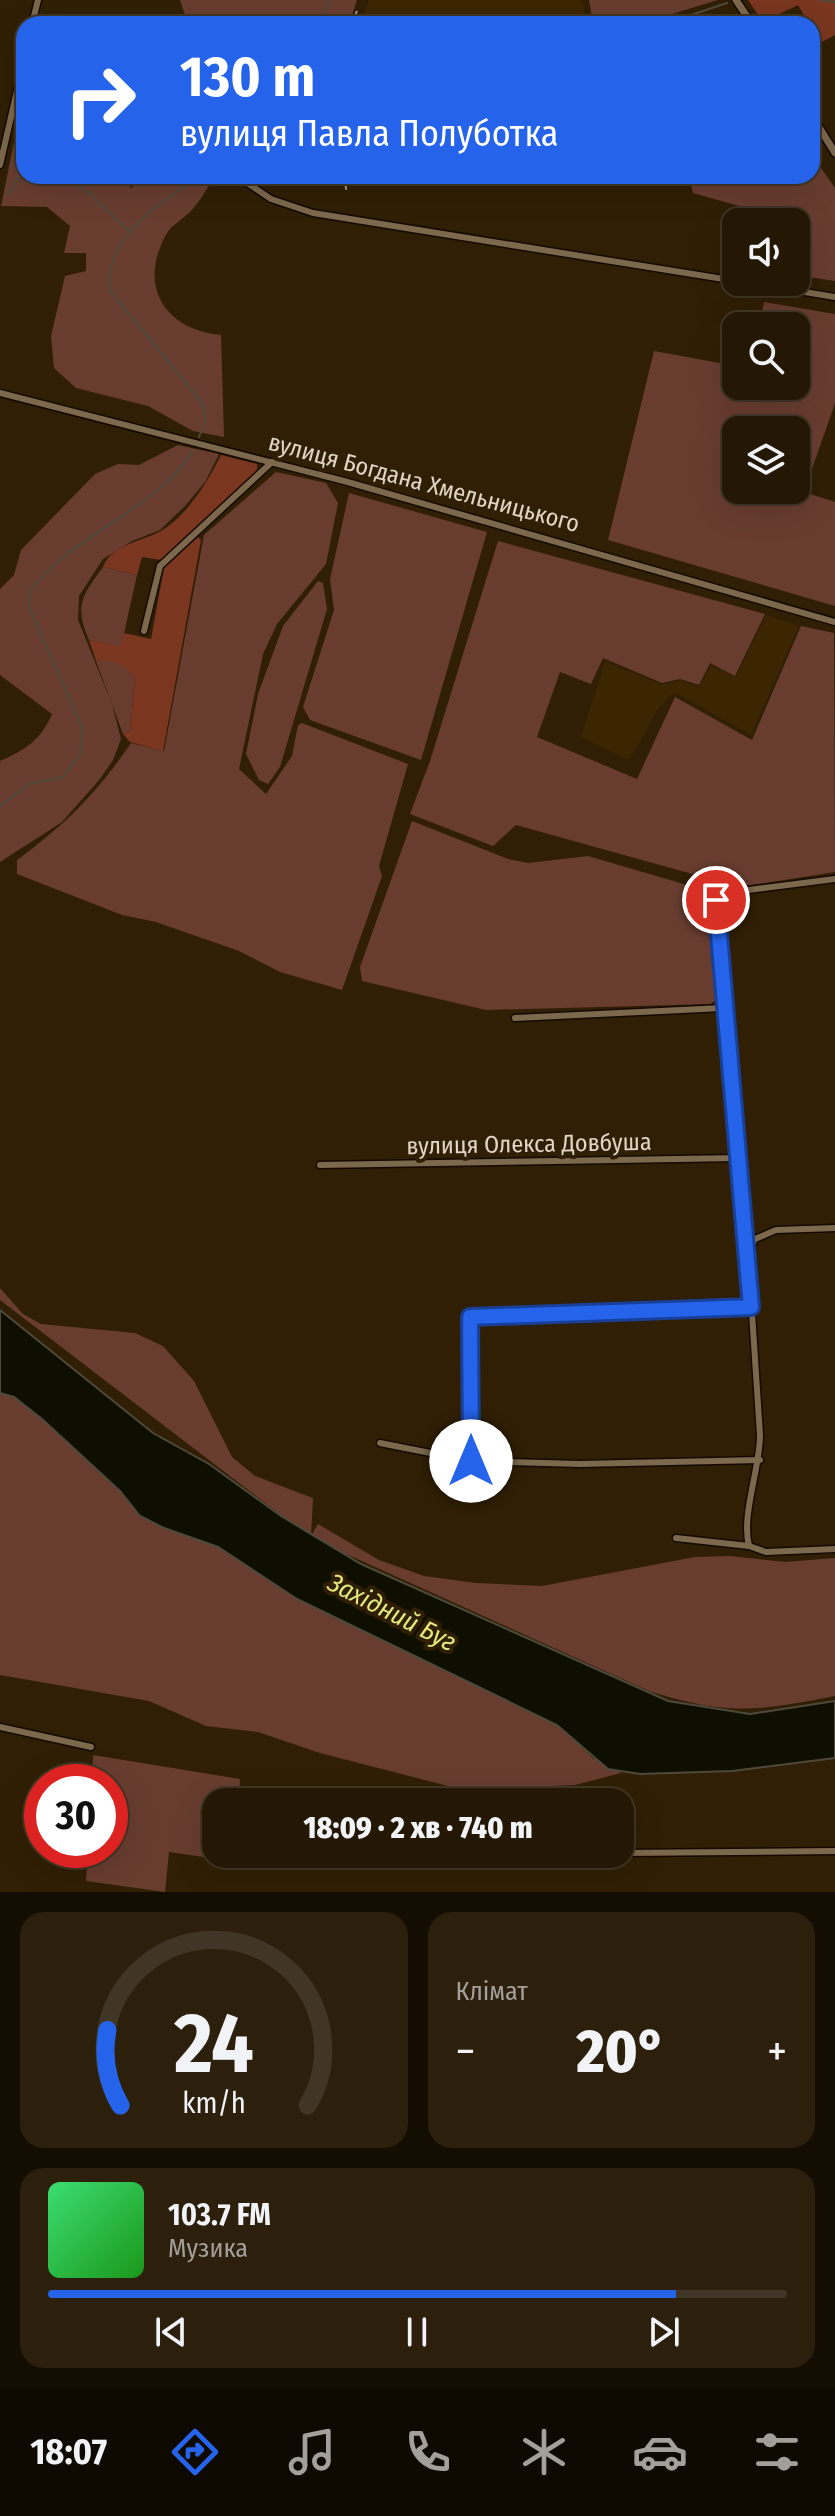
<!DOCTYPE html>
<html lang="uk">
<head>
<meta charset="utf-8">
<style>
  :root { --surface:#241703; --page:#2c200d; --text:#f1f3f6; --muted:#a39f9a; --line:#413625; --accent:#2563eb }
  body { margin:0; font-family:"Fira Sans Condensed",sans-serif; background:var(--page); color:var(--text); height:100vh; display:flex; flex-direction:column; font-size:30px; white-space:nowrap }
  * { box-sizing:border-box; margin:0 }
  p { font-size:26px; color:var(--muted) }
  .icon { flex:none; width:44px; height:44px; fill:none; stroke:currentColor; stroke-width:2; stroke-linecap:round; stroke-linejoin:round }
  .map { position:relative; height:1892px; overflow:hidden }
  .drawer { display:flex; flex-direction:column; gap:20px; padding:20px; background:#140d02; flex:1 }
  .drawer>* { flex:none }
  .top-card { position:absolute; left:16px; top:16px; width:804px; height:168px; border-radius:24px; box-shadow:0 8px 32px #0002,0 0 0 2px var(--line); background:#2563eb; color:#fff; overflow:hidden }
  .fabs { position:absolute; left:722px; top:208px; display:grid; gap:16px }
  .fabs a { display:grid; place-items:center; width:88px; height:88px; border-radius:16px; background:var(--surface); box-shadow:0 8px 32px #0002,0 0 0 2px var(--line); font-size:40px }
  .speed { position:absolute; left:24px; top:1764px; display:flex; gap:16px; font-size:40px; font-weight:700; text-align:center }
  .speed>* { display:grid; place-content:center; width:104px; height:104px; border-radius:50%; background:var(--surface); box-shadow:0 8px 32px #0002,0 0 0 2px var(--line); line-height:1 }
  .speed .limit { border:12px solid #d22; background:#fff; color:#111 }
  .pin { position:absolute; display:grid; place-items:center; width:68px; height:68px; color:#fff; margin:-34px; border:4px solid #fff; border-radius:50%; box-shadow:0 2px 8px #0007 }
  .me { position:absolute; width:88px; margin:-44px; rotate:0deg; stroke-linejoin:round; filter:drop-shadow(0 0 6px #0008) }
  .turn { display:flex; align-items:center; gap:28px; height:168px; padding:0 32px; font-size:36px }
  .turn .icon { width:104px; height:104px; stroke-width:2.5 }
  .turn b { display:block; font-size:56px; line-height:68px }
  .big { font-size:60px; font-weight:800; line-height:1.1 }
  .drawer .tile { flex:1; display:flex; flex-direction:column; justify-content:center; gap:12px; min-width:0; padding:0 28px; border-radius:24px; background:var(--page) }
  .drawer .dial { align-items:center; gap:0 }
  .dial svg { height:208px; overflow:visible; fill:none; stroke:var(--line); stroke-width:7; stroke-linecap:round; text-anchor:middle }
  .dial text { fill:var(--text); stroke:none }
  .song { display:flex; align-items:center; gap:24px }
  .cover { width:96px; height:96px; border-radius:12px; background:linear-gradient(135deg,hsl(140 70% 55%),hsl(120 70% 35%)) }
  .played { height:8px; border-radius:4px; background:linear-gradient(90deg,var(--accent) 85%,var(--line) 85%) }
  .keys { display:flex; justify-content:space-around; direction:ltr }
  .heat { display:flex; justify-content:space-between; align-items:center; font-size:44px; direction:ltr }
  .drawer .tiles { flex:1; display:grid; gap:20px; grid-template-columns:1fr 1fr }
  .tile:last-child { grid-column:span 2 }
  .trip { position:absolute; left:202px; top:1788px; width:432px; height:80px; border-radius:24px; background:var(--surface); box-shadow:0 8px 32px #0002,0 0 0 2px var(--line); font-weight:800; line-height:80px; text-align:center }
  .menu { display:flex; height:128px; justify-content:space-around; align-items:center; background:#0e0901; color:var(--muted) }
  .menu .icon { width:56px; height:56px }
  .menu .current { color:var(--accent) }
  .menu b { font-size:36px; color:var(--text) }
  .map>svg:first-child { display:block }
</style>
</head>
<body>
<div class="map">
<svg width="835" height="1892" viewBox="0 0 835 1892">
  <rect width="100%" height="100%" fill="#301f04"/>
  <g fill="#3c2602">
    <polygon points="369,0 582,0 587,24 360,24"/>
    <polygon points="766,615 799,626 751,735 678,694 671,695 658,709 629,760 581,737 605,661 662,685 680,680 699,687 711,665 736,677"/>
  </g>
  <g fill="#683d30" fill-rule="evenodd">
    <polygon points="180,0 357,0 349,24 188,24"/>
    <polygon points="589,0 718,0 639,24 593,24"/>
    <path d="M 24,131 L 24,176 L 115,176 L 132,188 L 142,176 L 215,176 C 207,188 200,202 190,212 C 183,219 172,225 167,233 C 137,285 164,330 221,335 L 224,437 L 193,431 L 148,406 L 76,388 L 54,368 L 51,336 L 65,276 L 86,271 L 86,253 L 64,253 L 70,226 L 47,207 L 1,206 L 16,132 Z"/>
    <polygon points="812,155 835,188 835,281 796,275 796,222 693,193 689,176 812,176"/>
    <path d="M 764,302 L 835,314 L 835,403 L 804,492 L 835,502 L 835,606 L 608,540 L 654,351 L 736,366 L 736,386 L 796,386 L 796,326 L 759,326 ZM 736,430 L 796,430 L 796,490 L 736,490 Z"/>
    <path d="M 178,445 L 219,454 L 205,482 L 185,506 L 160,530 L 132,541 L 103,559 L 79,596 L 78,620 L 112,704 L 121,739 L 113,760 L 100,779 L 62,822 L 0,862 L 0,761 C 25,750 41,740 52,714 L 0,675 L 0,589 L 14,575 L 21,550 L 95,474 L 118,464 L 139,465 Z"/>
    <path d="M 276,472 L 326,483 L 338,503 L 326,564 L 277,624 L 263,654 L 239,769 L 266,794 L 292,756 L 298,725 L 302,723 L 408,764 L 379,866 L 382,876 L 342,990 L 280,972 L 239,951 L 156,922 L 122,915 L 17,874 L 17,860 C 66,824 97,793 131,743 L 164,751 L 204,535 Z"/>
    <polygon points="349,493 487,532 421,760 310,720 303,707 334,610 330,579"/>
    <polygon points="498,541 765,614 735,676 710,663 699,685 680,679 662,683 603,658 591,684 560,672 537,737 637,779 675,697 752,740 801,626 834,633 835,872 739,887 516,825 493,846 410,814 430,761"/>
    <path d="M 103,567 L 137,575 L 121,647 L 89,640 C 74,605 82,596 103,567 Z"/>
    <polygon points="318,581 323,583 327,609 280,767 268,784 259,780 246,754 258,694 283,626"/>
    <polygon points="110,659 125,666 135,678 130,731 123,734 96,661"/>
    <polygon points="412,821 508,859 528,863 588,856 704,890 710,903 716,1000 710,1004 486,1010 362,981 360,967"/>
    <path d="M 0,1288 L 23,1314 L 41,1324 L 135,1333 L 163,1346 L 194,1381 L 232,1457 L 255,1476 L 313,1498 L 311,1536 L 318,1524 L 379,1560 L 424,1576 L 476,1583 L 542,1586 L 695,1557 L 730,1556 L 785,1562 L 835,1558 L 835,1696 C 757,1711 727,1716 649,1691 L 311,1538 L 0,1300 Z"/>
    <polygon points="0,1393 14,1397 42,1419 120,1491 140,1516 164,1528 218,1547 297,1599 557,1725 593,1758 621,1773 575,1785 483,1789 448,1786 320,1753 258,1732 206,1726 149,1701 0,1675"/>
    <polygon points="93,1755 240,1779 239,1802 216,1802 216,1854 238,1854 238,1862 169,1852 165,1892 86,1881 88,1850 110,1850 110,1782 92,1782"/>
  </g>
  <g fill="#7a361f">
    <polygon points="748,0 835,0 835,35 820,43 798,5 763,22"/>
    <path d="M 221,455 L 257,464 L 257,472 L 161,560 L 142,557 L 137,575 L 103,567 C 112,544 140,542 159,532 C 187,517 207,482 221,455 Z"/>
    <path d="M 198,537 L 201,540 L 163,751 L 130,742 L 123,734 L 130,731 L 135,678 C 123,664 114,659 96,661 L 89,640 L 120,646 L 124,633 L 151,639 L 164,568 Z"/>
  </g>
  <polygon fill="#0f0f00" stroke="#4e4a3b" stroke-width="2" points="0,1310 153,1433 209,1464 281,1516 361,1564 668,1701 750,1714 835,1701 835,1758 732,1771 640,1774 608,1769 557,1725 297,1599 218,1547 164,1528 140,1516 120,1491 42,1419 14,1397 0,1393"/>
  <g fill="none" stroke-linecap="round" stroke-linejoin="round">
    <g stroke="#4e4a3b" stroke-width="2">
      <polyline points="820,0 835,2"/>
      <polyline points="319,24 329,0"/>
      <polyline points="664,24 727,3"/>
      <polyline points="60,176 89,193 130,232"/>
      <path d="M 197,176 C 160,205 103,237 110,291 L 204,405 L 205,422 L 199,437"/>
      <polyline points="7,196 18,178 25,176"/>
      <path d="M 0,806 L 29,784 L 63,777 L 80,754 L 83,730 L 29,607 L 30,591 C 67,538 164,505 192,451"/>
    </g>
    <defs>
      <g id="minor">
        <polyline points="32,24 38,0"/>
        <polyline points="0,165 24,60"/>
        <polyline points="237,176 271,199 313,213 736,281"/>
        <polyline points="744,282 835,297"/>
        <polyline points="0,393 344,481 835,622"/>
        <polyline points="144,631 160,566 272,462"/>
        <polyline points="515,1018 723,1008"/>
        <polyline points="320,1165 739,1158"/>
        <polyline points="748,1251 755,1239 776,1230 835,1228"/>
        <polyline points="380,1443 471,1461 580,1464 760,1460"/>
        <polyline points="471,1461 470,1317 751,1307"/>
        <polyline points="676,1538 749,1546 766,1552 835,1549"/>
        <path d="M 749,1546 C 741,1515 760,1469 760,1435 L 748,1252 L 714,908 L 716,900 L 725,893 L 835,879"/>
        <polyline points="0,1727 91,1747"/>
        <polyline points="620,1853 835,1851"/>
        <polyline points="434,1861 603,1854"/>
      </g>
      <g id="tertiary">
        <polyline points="736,0 752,24"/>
        <polyline points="812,116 835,153"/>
      </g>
    </defs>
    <use href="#minor" stroke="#160900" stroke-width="9"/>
    <use href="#tertiary" stroke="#160900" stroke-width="10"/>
    <use href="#minor" stroke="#7c684c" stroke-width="6"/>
    <use href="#tertiary" stroke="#7c684c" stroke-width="7"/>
    <g stroke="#a49784" stroke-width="2" stroke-dasharray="14 14" stroke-linecap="butt">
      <polyline points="352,24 361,0"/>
      <polyline points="344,176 348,201"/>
    </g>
  </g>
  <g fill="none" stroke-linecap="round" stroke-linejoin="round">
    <defs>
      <polyline id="route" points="471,1461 470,1317 751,1307 716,900"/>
    </defs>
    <use href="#route" stroke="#184099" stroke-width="20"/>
    <use href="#route" stroke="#2563eb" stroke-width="14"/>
  </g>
  <g text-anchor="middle" stroke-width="8" stroke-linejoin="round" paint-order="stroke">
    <g font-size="24" fill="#e0d5c6" stroke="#301f04">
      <text transform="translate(424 483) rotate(15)" y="8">вулиця Богдана Хмельницького</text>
      <text transform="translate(529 1144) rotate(-1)" y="8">вулиця Олекса Довбуша</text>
    </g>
    <g font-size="26" font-style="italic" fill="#e3e97d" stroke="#301f04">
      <text transform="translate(392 1612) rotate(27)" y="9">Західний Буг</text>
    </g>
  </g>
</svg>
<div class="fabs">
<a><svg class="icon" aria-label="sound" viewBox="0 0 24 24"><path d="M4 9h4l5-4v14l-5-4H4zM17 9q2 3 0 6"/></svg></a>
<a><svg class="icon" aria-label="search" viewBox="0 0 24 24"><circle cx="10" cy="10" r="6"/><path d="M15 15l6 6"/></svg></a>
<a><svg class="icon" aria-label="layers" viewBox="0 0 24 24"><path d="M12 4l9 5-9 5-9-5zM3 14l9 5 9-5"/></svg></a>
</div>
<div class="speed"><div class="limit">30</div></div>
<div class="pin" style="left:716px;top:900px;background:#d93025"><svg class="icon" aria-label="arrive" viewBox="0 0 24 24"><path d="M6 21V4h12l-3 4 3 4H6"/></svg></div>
<svg class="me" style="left:471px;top:1461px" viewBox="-20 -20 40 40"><circle r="19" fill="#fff"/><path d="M0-13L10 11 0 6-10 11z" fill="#2563eb"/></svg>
<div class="trip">18:09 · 2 хв · 740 m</div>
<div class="top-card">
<div class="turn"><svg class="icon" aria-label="right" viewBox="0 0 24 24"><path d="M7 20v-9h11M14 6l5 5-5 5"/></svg><div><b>130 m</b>вулиця Павла Полуботка</div></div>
</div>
</div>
<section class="drawer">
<div class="tiles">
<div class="tile dial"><svg viewBox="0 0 100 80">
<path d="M14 69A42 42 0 1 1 86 69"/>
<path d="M14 69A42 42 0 0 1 9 40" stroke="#2563eb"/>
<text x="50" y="56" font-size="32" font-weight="700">24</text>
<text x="50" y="72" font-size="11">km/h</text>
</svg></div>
<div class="tile"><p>Клімат</p>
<div class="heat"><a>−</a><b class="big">20°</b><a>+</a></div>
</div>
<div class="tile">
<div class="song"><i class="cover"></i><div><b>103.7 FM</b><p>Музика</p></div></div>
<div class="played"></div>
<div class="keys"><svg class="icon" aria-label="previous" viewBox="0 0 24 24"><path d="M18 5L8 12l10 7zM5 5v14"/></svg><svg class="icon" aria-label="pause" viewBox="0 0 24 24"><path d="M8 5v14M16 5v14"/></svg><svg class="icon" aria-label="next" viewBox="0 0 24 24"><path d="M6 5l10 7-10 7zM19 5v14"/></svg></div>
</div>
</div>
</section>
<nav class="menu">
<b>18:07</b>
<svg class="icon current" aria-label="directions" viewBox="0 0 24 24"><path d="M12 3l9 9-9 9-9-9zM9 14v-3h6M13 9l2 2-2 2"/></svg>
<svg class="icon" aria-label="music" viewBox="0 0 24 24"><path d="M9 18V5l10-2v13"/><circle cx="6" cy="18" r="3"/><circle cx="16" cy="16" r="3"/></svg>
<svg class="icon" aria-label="phone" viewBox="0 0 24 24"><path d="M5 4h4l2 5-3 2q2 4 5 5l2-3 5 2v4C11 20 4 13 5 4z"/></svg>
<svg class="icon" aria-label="climate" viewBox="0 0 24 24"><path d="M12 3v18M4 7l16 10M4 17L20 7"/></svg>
<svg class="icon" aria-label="car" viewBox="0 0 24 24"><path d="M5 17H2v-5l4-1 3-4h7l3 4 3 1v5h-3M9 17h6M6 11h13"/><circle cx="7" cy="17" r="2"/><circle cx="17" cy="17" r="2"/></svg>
<svg class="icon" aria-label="filters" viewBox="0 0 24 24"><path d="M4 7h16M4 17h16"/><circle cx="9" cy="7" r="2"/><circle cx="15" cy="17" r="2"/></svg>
</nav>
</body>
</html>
